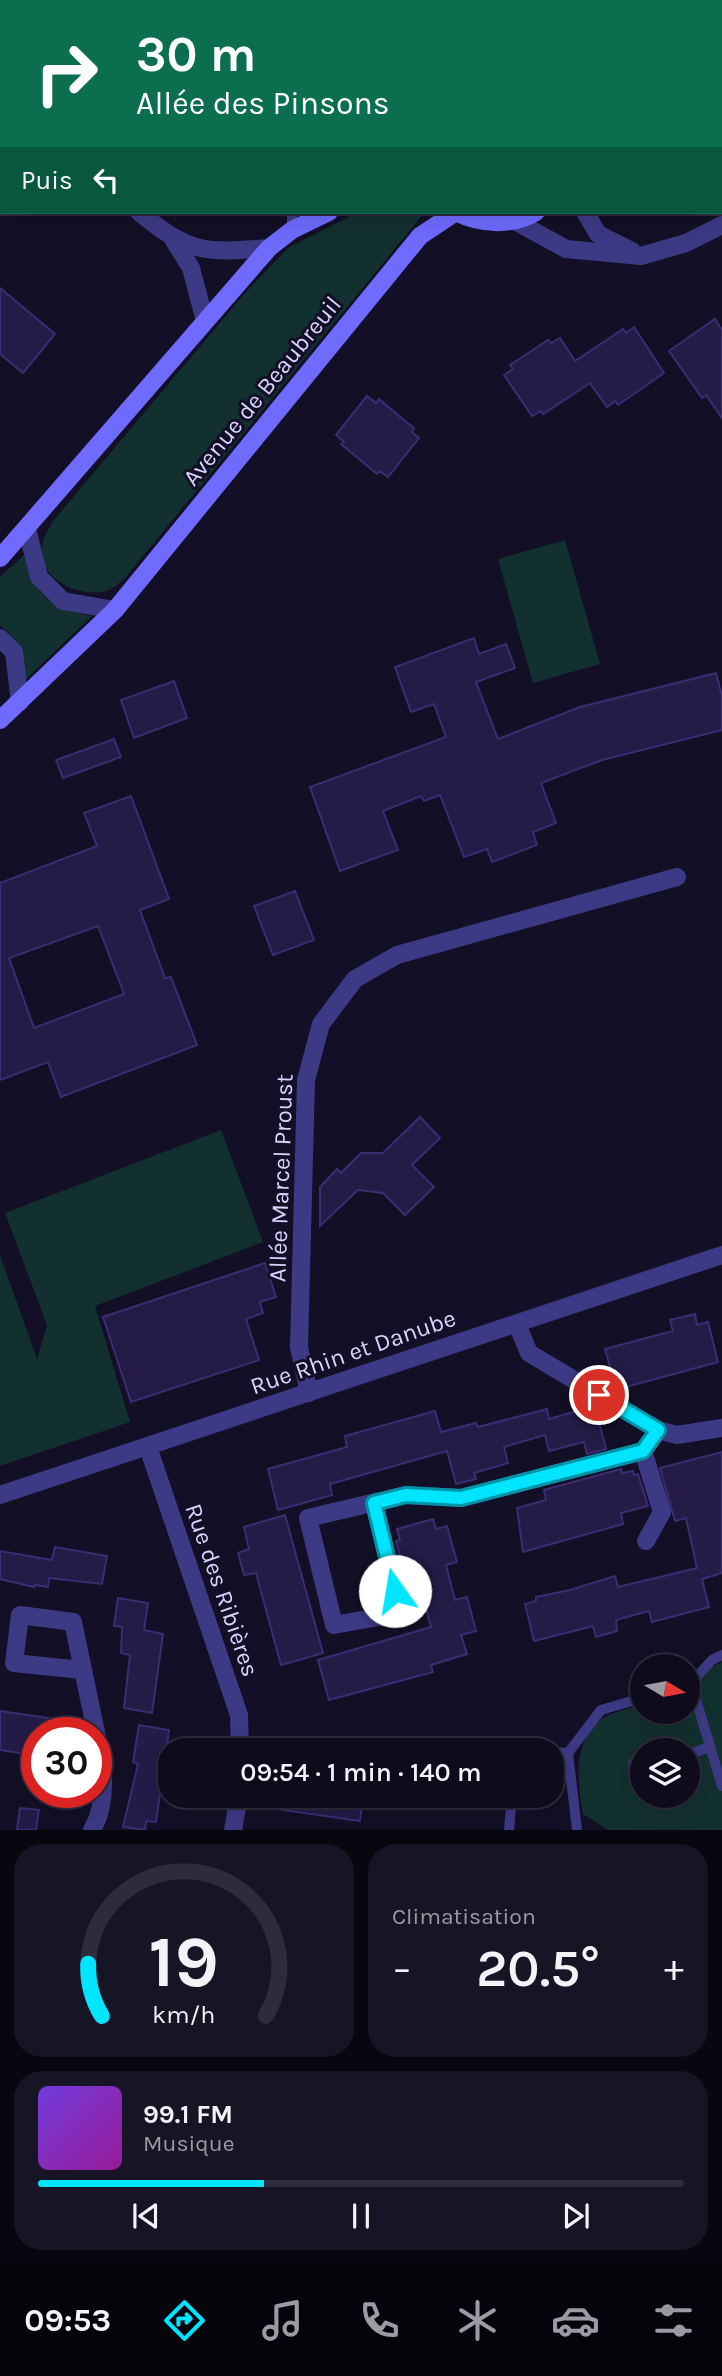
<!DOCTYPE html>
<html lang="fr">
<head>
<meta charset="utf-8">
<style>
  :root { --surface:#0e0b1c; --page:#171425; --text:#f1f3f6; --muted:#9b9ba3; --line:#2e2b3b; --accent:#00e5ff }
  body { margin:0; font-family:Karla,sans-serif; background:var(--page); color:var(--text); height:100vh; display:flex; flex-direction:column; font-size:26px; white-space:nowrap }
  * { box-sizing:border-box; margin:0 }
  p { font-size:23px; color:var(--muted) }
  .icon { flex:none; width:38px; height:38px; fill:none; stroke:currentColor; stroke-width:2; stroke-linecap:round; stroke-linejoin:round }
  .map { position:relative; height:1830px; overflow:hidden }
  .panel { display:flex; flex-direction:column; gap:14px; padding:14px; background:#08060f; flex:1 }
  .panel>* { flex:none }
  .hud { position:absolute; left:0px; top:0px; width:723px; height:214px; box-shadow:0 7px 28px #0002,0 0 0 2px var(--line); background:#0b6e4f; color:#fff; overflow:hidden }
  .needle { width:46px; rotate:100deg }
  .buttons { position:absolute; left:630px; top:1654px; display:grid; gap:14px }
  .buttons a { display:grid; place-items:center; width:70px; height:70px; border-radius:50%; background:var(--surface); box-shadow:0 7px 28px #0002,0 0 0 2px var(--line); font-size:35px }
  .speed { position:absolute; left:21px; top:1717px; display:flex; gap:14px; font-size:35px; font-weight:700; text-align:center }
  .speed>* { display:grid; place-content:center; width:91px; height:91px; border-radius:50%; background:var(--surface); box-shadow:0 7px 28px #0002,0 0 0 2px var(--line); line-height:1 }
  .speed .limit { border:10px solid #d22; background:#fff; color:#111 }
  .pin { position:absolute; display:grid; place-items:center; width:60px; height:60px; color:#fff; margin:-30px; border:4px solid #fff; border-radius:50%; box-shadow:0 2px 7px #0007 }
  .me { position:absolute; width:77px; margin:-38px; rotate:347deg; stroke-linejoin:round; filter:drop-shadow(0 0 5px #0008) }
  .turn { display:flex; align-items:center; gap:24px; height:147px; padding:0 21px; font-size:32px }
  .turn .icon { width:91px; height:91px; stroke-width:2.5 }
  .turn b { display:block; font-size:49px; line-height:60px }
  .then { display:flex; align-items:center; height:66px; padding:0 21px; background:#0003; gap:14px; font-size:26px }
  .big { font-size:52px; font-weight:600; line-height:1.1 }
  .panel .tile { flex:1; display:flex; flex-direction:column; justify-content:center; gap:10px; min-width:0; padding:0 24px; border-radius:28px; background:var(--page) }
  .panel .dial { align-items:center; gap:0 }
  .dial svg { height:182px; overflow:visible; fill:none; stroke:var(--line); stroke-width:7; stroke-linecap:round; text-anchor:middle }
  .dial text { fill:var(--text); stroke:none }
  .song { display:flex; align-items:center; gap:21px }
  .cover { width:84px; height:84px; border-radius:10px; background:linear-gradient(135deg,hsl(260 70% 55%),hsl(300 70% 35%)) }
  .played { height:7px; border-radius:4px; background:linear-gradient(90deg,var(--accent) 35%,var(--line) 35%) }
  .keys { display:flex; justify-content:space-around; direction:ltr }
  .heat { display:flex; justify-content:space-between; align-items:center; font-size:38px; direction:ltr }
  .panel .tiles { flex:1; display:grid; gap:14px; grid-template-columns:1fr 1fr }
  .tile:last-child { grid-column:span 2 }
  .trip { position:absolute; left:158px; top:1738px; width:406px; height:70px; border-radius:28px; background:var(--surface); box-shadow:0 7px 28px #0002,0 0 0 2px var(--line); font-weight:600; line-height:70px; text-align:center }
  .dock { display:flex; height:112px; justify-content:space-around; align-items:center; background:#06040b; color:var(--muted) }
  .dock .icon { width:49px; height:49px }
  .dock .active { color:var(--accent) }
  .dock b { font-size:32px; color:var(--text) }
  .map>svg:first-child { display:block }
</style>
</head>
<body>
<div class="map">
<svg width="722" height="1830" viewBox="0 0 722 1830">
  <rect width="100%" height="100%" fill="#130f26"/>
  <g fill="#12302f" fill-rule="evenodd">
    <path d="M 359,212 L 425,212 L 125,578 C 119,583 113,589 107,591 C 77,598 33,577 43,541 C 45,534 50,527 53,521 L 245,293 L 289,247 Z"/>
    <polygon points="565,540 600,664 533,683 498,559"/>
    <path d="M 24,555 C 33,596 53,608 92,616 L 25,680 C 22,656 20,641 0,625 L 0,577 Z"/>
    <polygon points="221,1130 263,1242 95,1306 130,1422 0,1466 0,1255 37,1359 47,1325 5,1213"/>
    <path d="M 722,1662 L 722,1830 L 608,1830 L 583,1814 C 577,1782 572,1737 605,1717 C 616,1711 631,1708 642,1704 L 642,1712 L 688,1712 L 688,1688 L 704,1671 ZM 642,1750 L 688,1750 L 688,1796 L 642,1796 Z"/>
  </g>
  <g fill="#241b47" stroke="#3b2d73" stroke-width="2" fill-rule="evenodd">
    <polygon points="0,288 55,334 23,373 0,354"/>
    <polygon points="715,319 722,330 722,418 706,395 702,398 669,351"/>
    <polygon points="634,327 664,373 618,405 615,401 607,407 590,383 543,414 541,411 532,416 504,375 513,369 510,365 548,340 551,343 560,338 575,361 623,329 626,333"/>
    <polygon points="367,396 376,403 379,399 404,420 414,428 412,432 419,438 388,477 380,471 377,474 341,444 344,442 336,435"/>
    <polygon points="474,638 479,654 506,644 515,668 476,682 498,739 580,707 716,673 722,696 722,730 602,760 541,783 556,823 533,832 537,845 492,862 487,849 464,857 440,795 424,801 421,796 383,811 398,850 340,871 310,787 446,737 434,704 411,712 395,667"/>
    <polygon points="174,681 187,718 134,738 121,700"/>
    <polygon points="114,739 121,757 63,778 56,760"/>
    <path d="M 131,796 L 169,899 L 140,910 L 165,978 L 171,977 L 197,1045 L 61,1097 L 48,1062 L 0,1080 L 0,883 L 97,846 L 84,813 ZM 98,926 L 124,994 L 34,1028 L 9,958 Z"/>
    <polygon points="295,891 314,940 273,955 254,906"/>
    <polygon points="420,1117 440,1138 412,1165 434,1187 405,1215 383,1193 358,1190 320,1226 320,1187 337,1169 341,1173 361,1153 383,1153"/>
    <polygon points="265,1263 276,1297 260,1302 263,1313 246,1319 259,1360 131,1402 103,1317"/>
    <polygon points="695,1314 697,1325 708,1322 718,1362 626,1387 625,1383 615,1385 605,1349 673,1331 670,1320"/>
    <polygon points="547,1409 549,1419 584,1409 587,1421 598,1418 606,1449 587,1454 584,1442 549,1451 545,1435 504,1447 508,1463 474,1473 476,1479 456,1484 447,1451 330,1484 332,1495 278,1510 268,1469 347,1447 345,1436 435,1411 441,1432 476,1423 478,1427"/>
    <polygon points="722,1452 722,1573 702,1579 709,1607 652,1622 649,1611 616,1620 617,1631 596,1637 593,1626 534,1641 525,1604 536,1601 536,1597 570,1590 615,1576 618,1587 697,1568 686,1518 675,1521 660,1468"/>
    <polygon points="621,1469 622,1473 633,1471 634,1475 638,1474 648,1506 621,1513 623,1524 523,1552 517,1508 546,1500 544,1490"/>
    <polygon points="285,1515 323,1653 281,1665 256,1573 244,1575 238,1553 249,1549 244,1527"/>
    <polygon points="433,1519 436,1529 447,1526 457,1562 446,1565 455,1600 467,1597 476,1631 461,1635 467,1654 431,1665 433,1672 329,1700 318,1660 431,1627 422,1595 415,1597 412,1586 408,1587 396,1541 400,1540 397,1529"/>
    <polygon points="55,1547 107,1556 102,1584 49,1578 48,1587 35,1585 34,1587 0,1579 0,1551 52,1560"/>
    <polygon points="118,1598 148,1603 144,1630 163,1634 152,1713 124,1708 130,1655 121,1653 122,1627 114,1626"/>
    <polygon points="0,1711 76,1722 75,1732 37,1732 37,1747 28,1746 27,1754 0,1750"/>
    <polygon points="139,1725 169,1730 156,1822 146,1821 145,1830 123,1827 138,1764 133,1762"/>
    <polygon points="256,1796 363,1796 360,1821 255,1806"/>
    <polygon points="20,1808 39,1810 36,1830 17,1830"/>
  </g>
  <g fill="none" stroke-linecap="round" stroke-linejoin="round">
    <g stroke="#3d3a85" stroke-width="10">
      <polyline points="379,2 379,0"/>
      <polyline points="450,2 451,0"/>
      <polyline points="487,2 488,0"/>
      <polyline points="292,212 292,230"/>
      <polyline points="722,1655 712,1660 691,1683 722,1786"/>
      <polyline points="551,1752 568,1753"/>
      <polyline points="688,1755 709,1747"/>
      <polyline points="642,1764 633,1763 638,1782 642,1780"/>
      <polyline points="509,1830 512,1796"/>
      <polyline points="577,1830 568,1753 601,1710 642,1698"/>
    </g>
    <g stroke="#3d3a85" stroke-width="18">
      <polyline points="0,98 2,99"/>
      <path d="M 139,212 C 190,254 204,253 269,248"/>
      <polyline points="585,212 598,234 632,251"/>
      <polyline points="515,221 566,249 641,256 686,243 722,225"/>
      <polyline points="173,239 191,268 205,321"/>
      <polyline points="517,1324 529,1353 658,1430 677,1435 722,1428"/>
      <polyline points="309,1393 299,1347 306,1080 321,1024 355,979 397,955 677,877"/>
      <polyline points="148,1447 239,1715 240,1750"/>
      <polyline points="0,1495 722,1255"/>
      <polyline points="374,1503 401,1613 334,1625 308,1518 406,1495 461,1498 643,1451"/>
      <polyline points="646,1541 662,1512 643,1451 650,1441"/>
      <polyline points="82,1670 14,1663 20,1615 73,1622 96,1732"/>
      <path d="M 92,1830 C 109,1801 103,1764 96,1733"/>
      <polyline points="233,1830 239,1796"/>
    </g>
    <g stroke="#3d3a85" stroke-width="18">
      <polyline points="27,529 39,577 63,601 115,610"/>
      <polyline points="0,638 14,652 20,702"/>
    </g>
    <g stroke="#6f6bff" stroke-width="18">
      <polyline points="527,2 528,0"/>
      <polyline points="655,2 657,0"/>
      <path d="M 455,212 C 480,224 511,227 536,212"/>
      <polyline points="0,558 269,248 292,230 329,212"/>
      <polyline points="0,720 115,610 420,236 456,212"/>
    </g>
  </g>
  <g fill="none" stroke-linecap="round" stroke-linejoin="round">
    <defs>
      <polyline id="route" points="395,1591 374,1503 406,1495 461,1498 643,1451 658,1430 599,1395"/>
    </defs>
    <use href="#route" stroke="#0095a6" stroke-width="18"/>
    <use href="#route" stroke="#00e5ff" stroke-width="12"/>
  </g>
  <g text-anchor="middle" stroke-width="6" stroke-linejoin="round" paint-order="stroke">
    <g font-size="24" fill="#d9d4ff" stroke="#130f26">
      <text transform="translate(262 391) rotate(-51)" y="8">Avenue de Beaubreuil</text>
      <text transform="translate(281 1178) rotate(-88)" y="8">Allée Marcel Proust</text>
      <text transform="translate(353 1352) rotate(-19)" y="8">Rue Rhin et Danube</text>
      <text transform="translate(222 1590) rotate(71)" y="8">Rue des Ribières</text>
    </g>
  </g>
</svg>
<div class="buttons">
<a><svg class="needle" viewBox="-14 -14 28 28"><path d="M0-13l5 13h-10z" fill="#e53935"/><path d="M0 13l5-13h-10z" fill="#9b9ba3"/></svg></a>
<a><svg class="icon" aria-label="layers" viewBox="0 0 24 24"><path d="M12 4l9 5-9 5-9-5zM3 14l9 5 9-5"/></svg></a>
</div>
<div class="speed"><div class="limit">30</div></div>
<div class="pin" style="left:599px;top:1395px;background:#d93025"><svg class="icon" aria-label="arrive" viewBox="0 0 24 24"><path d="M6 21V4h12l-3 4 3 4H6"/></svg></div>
<svg class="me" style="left:395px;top:1591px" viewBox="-20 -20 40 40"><circle r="19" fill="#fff"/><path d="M0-13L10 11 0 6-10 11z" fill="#00e5ff"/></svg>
<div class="trip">09:54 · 1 min · 140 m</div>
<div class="hud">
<div class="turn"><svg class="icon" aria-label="right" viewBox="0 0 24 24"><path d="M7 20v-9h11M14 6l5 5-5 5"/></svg><div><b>30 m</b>Allée des Pinsons</div></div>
<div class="then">Puis<svg class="icon" aria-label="left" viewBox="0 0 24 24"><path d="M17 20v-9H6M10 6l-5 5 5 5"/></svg></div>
</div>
</div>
<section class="panel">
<div class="tiles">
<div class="tile dial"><svg viewBox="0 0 100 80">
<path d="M14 69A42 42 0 1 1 86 69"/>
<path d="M14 69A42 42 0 0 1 8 46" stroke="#00e5ff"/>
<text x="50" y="56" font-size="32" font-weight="700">19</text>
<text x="50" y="72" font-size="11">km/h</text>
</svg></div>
<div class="tile"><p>Climatisation</p>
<div class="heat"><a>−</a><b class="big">20.5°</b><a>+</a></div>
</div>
<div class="tile">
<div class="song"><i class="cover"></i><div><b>99.1 FM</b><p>Musique</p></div></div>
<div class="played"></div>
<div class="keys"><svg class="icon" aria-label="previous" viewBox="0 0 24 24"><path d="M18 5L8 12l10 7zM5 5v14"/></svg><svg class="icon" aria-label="pause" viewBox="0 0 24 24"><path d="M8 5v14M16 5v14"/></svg><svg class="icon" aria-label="next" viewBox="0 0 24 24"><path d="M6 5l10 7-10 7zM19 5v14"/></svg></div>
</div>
</div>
</section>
<nav class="dock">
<b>09:53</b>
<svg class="icon active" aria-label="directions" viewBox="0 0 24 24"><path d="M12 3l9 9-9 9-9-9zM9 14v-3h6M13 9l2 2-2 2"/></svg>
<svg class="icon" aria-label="music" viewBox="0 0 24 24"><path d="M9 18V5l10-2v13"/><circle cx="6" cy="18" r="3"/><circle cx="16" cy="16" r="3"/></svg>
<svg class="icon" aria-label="phone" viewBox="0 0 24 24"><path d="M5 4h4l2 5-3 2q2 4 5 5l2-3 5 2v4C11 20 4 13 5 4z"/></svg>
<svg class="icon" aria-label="climate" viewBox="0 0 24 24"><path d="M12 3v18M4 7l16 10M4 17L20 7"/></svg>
<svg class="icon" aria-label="car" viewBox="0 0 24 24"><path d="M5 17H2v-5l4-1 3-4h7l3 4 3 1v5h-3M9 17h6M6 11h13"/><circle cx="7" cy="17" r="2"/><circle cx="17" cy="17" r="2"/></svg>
<svg class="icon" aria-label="filters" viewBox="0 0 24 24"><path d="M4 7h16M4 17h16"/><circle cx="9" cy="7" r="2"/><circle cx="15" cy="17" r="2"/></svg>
</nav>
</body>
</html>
